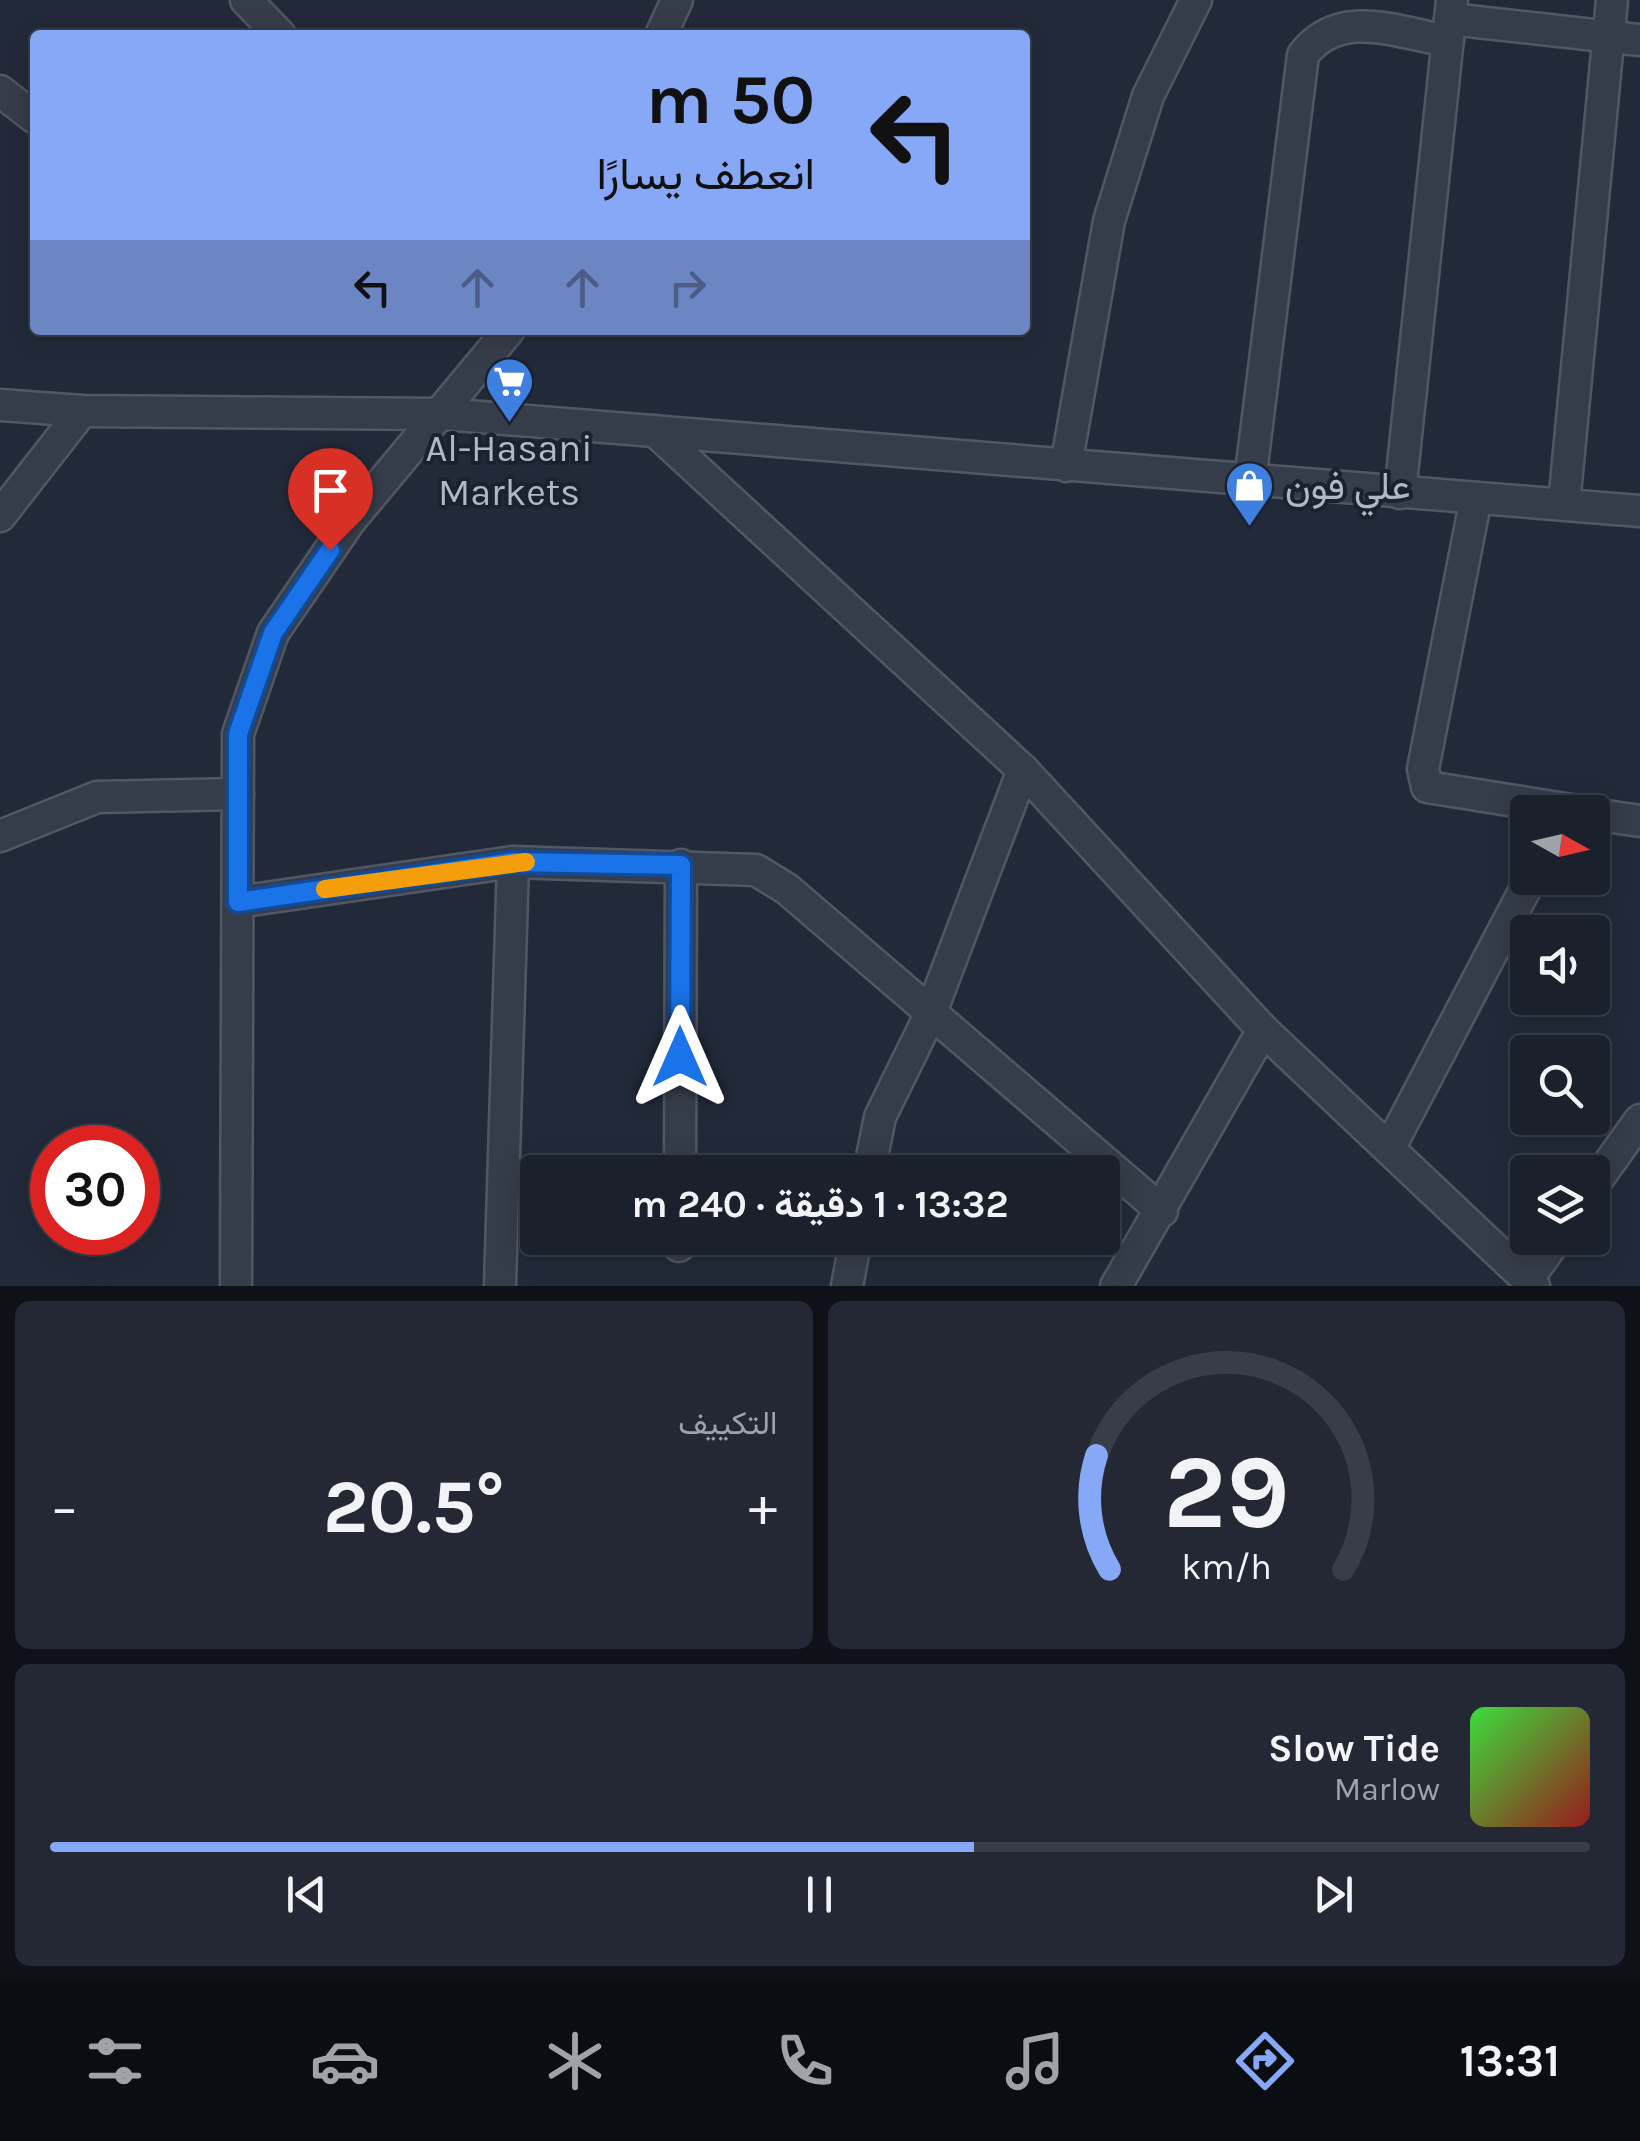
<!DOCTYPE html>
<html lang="ar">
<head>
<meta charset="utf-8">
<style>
  :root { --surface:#1a202c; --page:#232834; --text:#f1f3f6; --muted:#9fa3a9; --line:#383e48; --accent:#87a8f6 }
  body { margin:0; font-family:Karla,Vazirmatn,sans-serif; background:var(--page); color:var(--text); direction:rtl; height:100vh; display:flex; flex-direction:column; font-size:38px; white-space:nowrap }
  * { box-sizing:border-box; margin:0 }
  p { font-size:32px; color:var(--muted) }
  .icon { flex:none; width:55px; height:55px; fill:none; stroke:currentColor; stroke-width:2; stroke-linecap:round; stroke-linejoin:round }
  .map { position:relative; height:1286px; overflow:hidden; direction:ltr }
  .side { display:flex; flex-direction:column; gap:15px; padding:15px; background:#0e1218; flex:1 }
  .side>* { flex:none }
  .guide { position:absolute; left:30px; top:30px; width:1000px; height:305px; border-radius:10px; box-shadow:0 5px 25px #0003,0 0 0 2px var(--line); direction:rtl; background:#87a8f6; color:#111; overflow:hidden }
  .needle { width:65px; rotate:98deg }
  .controls { position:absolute; left:1510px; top:795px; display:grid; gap:20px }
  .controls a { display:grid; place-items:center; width:100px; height:100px; border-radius:10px; background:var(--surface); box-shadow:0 5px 25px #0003,0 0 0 2px var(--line); font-size:50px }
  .speed { position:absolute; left:30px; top:1125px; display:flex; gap:20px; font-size:50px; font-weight:700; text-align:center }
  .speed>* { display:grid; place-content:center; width:130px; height:130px; border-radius:50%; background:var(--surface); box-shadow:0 5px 25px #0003,0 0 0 2px var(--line); line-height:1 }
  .speed .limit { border:15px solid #d22; background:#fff; color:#111 }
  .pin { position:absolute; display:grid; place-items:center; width:85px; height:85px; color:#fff; margin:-102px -42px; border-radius:50% 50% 50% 0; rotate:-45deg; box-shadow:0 0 10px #0007 }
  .pin .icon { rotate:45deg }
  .me { position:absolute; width:110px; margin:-55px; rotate:0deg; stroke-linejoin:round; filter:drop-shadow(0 0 8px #0008) }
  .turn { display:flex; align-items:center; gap:35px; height:210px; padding:0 50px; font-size:45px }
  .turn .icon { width:130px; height:130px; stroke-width:2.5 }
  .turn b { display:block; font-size:70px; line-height:85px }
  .lanes { display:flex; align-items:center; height:95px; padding:0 50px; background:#0003; justify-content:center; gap:50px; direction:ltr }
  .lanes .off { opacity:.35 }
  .big { font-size:75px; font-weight:700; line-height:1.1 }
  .side .tile { flex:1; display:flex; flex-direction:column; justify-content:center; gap:15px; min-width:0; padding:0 35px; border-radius:15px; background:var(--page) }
  .side .dial { align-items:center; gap:0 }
  .dial svg { height:260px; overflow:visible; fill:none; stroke:var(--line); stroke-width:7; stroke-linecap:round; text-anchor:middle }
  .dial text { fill:var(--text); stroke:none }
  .song { display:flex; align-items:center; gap:30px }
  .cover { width:120px; height:120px; border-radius:15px; background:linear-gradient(135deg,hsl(120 70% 55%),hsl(0 70% 35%)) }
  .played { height:10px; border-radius:5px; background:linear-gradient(90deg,var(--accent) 60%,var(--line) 60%) }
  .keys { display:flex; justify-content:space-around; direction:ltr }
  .heat { display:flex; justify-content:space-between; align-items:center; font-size:55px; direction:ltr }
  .side .tiles { flex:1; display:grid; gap:15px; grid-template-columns:1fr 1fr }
  .tile:last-child { grid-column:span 2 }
  .trip { position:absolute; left:520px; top:1155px; width:600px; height:100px; border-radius:10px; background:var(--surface); box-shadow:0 5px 25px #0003,0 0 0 2px var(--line); font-weight:700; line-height:100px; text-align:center; direction:rtl }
  .dock { display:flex; height:160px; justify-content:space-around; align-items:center; background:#0a0d12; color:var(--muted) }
  .dock .icon { width:70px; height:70px }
  .dock .current { color:var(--accent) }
  .dock b { font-size:45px; color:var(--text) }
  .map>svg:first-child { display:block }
</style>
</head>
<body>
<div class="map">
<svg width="1640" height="1286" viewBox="0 0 1640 1286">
  <rect width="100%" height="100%" fill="#222a3a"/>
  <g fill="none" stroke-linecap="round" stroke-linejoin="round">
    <defs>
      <g id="street">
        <polyline points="246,0 280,35"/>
        <polyline points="1450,19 1640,40"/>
        <polyline points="661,35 677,0"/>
        <polyline points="0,91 35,118"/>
        <polyline points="0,405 82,411 443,414 1640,511"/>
        <polyline points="655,431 1023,770 1263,1030 1534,1286"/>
        <polyline points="1066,466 1109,221 1148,96 1196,0"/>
        <path d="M 1250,481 L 1303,55 C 1339,7 1396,32 1448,41"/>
        <polyline points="1400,493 1452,0"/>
        <polyline points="1476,498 1423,769 1427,787 1584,812"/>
        <polyline points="1564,504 1612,0"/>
        <polyline points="0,516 82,411"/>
        <polyline points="1592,814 1640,821"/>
        <polyline points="0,836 97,797 238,794"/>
        <polyline points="238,902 513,862 756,870 787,889 1162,1211"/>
        <polyline points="1389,1149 1531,878"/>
        <polyline points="680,1172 681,865"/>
        <polyline points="869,1172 880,1117 930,1015 1023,770"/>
        <polyline points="1592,1187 1640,1120"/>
        <polyline points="679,1246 680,1238"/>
        <polyline points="1527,1280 1557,1238"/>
        <polyline points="236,1286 238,734 273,633 349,522 509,330"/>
        <polyline points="500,1286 513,862"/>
        <polyline points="847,1286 856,1238"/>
        <polyline points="1116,1286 1263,1030"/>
      </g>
    </defs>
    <use href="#street" stroke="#515765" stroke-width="35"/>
    <use href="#street" stroke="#363d4a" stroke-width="30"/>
  </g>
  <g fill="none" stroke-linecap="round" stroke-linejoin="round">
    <defs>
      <polyline id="route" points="330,550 273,633 238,734 238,902 513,862 681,865 680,1057"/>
    </defs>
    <use href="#route" stroke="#114b97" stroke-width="25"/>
    <use href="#route" stroke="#1a73e8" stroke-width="18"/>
    <polyline stroke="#f59e0b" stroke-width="18" points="325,889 526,862"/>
  </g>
  <defs>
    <symbol id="supermarket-pin" viewBox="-11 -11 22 30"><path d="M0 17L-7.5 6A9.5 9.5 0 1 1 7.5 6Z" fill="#3f7fe0" stroke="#1b222f"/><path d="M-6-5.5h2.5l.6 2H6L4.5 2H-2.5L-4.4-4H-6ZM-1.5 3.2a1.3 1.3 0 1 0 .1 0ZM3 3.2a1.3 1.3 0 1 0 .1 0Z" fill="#fff"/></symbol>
    <symbol id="shop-pin" viewBox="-11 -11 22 30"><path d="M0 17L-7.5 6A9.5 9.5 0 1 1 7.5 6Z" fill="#3f7fe0" stroke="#1b222f"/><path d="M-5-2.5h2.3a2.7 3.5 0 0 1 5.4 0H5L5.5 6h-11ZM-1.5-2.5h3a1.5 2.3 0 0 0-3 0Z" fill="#fff"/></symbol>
  </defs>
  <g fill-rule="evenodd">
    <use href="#supermarket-pin" x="482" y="354" width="55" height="75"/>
    <use href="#shop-pin" x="1222" y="458" width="55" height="75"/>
  </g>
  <g text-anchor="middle" stroke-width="8" stroke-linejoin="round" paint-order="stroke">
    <g font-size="38" fill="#b1b7c6" stroke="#1b222f">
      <text x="509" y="461">Al-Hasani<tspan x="509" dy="44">Markets</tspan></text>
      <text x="1285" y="499" text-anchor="start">علي فون</text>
    </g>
  </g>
</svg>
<div class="controls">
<a><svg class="needle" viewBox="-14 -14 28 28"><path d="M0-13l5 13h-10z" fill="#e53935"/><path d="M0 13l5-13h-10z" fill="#9fa3a9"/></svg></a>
<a><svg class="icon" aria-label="sound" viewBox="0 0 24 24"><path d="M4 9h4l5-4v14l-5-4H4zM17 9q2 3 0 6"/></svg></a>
<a><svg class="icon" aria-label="search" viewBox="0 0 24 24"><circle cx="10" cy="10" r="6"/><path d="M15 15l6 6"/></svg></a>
<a><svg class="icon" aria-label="layers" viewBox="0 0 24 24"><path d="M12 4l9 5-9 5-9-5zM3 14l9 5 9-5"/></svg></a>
</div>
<div class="speed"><div class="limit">30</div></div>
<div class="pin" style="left:330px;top:550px;background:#d93025"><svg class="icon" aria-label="arrive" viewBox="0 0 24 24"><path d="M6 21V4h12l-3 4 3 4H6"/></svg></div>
<svg class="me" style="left:680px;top:1057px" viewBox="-20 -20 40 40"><path d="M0-17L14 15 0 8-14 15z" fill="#1a73e8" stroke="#fff" stroke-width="4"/></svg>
<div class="trip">13:32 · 1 دقيقة · 240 m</div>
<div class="guide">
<div class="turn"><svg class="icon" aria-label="left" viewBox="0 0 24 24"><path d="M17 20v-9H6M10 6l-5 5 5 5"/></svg><div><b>50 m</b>انعطف يسارًا</div></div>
<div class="lanes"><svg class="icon" aria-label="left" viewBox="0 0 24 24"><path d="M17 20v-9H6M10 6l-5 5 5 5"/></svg><svg class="icon off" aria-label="ahead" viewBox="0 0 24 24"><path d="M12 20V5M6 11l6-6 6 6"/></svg><svg class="icon off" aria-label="ahead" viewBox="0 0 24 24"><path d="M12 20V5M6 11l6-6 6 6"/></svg><svg class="icon off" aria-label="right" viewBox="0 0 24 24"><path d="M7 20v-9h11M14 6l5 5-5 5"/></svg></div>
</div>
</div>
<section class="side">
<div class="tiles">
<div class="tile dial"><svg viewBox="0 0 100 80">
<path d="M14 69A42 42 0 1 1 86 69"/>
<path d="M14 69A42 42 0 0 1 10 34" stroke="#87a8f6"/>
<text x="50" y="56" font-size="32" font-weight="700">29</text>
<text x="50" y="72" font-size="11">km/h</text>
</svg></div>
<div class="tile"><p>التكييف</p>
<div class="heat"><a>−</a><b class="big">20.5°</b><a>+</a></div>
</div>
<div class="tile">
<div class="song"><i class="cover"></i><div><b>Slow Tide</b><p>Marlow</p></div></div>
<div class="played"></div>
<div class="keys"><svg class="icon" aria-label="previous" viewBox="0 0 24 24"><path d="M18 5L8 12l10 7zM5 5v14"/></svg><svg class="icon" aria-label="pause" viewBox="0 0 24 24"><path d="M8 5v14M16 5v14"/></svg><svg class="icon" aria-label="next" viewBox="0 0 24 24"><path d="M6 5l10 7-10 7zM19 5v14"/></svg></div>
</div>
</div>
</section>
<nav class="dock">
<b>13:31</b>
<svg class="icon current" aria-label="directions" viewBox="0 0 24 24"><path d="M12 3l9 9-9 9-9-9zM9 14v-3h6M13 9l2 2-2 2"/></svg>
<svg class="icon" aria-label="music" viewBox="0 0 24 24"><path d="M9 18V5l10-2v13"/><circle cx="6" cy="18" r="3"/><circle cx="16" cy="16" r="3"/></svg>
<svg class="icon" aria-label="phone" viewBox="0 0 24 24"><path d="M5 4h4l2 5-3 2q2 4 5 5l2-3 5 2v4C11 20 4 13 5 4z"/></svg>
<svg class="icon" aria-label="climate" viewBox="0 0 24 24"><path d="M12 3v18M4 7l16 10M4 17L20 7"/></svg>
<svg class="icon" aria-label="car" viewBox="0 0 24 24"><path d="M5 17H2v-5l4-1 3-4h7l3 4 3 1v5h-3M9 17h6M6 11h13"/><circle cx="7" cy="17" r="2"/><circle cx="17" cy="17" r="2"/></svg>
<svg class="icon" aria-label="filters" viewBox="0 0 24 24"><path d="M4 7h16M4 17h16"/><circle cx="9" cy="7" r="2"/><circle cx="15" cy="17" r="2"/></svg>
</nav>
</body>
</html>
